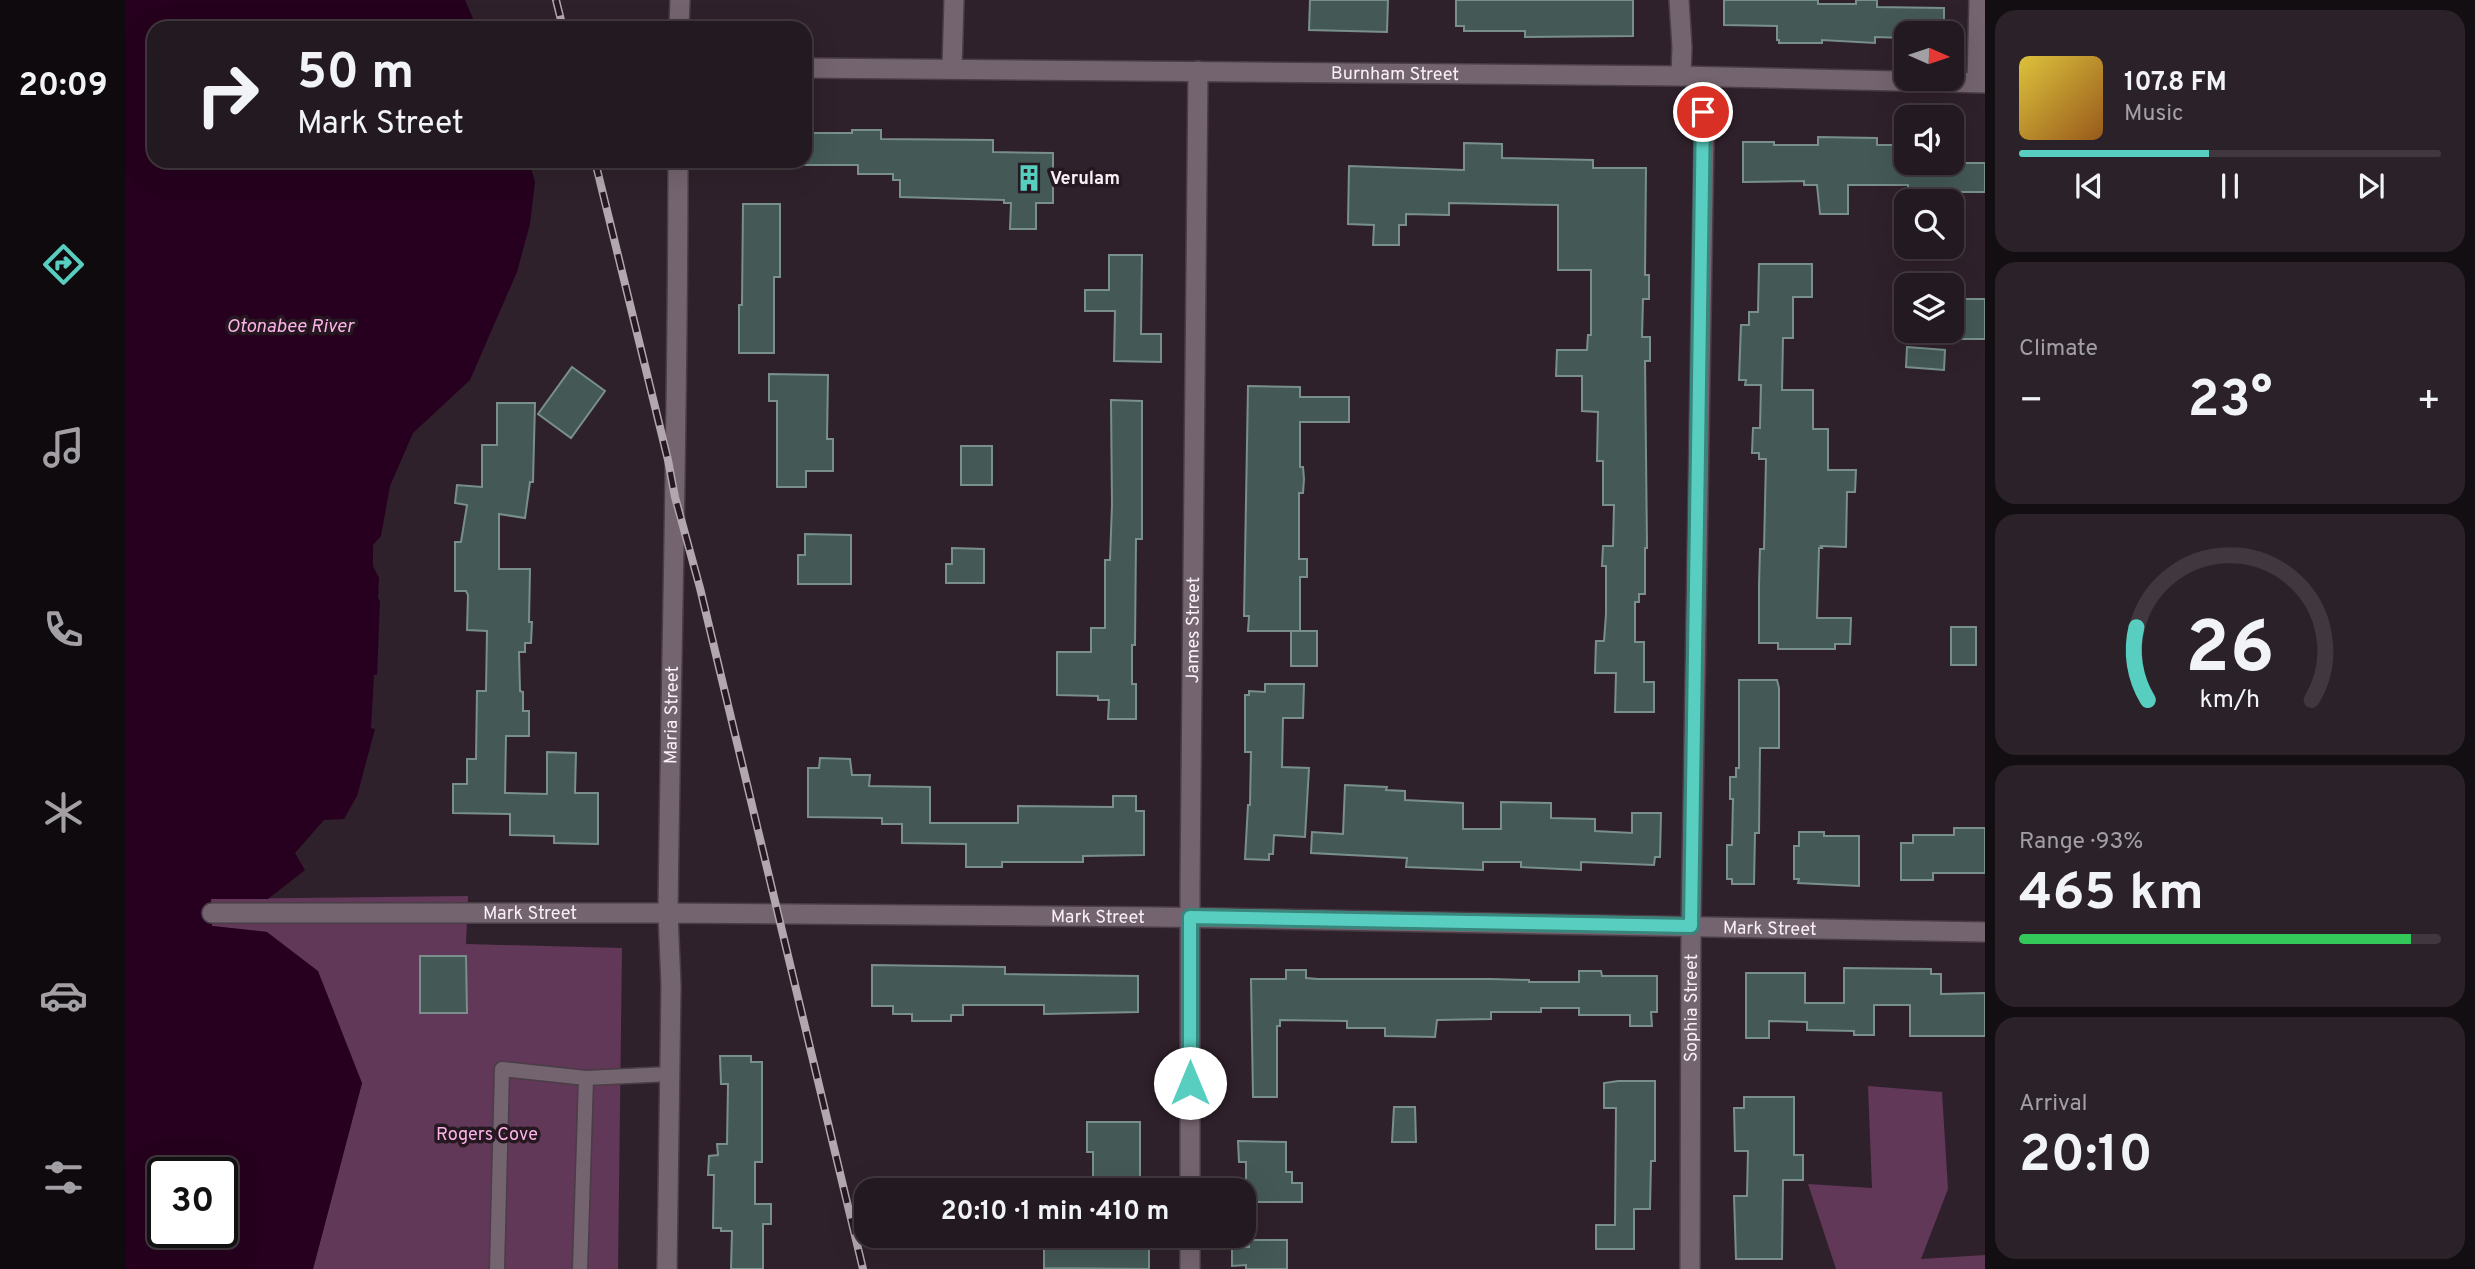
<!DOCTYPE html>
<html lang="en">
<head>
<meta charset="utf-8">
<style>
  :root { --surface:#231920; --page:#2b2229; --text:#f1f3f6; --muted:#a3a0a5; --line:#40383e; --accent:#58cec0 }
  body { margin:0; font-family:Overpass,sans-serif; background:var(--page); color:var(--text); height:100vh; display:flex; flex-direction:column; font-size:26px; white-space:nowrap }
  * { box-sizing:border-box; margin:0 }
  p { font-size:23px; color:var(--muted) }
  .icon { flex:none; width:38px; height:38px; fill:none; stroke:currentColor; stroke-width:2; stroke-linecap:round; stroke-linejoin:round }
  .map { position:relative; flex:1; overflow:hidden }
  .drawer { display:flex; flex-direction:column; gap:10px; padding:10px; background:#130e12; width:490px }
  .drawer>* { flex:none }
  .top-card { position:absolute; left:21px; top:21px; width:665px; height:147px; border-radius:21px; box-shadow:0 7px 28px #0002,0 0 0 2px var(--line); background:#231920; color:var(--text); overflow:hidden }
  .needle { width:46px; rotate:93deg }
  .tools { position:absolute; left:1768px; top:21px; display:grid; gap:14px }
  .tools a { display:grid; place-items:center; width:70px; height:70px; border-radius:14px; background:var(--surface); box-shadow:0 7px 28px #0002,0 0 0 2px var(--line); font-size:35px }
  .speed { position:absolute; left:21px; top:1157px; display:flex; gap:14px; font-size:35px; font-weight:700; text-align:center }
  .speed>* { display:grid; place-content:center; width:91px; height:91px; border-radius:50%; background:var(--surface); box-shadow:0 7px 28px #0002,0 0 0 2px var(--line); line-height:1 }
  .speed .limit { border:4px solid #111; border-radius:10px; background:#fff; color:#111 }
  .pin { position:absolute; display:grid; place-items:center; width:60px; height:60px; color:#fff; margin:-30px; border:4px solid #fff; border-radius:50%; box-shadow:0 2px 7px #0007 }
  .me { position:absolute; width:77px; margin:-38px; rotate:0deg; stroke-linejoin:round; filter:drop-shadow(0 0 5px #0008) }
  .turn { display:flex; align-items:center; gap:24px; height:147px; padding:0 35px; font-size:32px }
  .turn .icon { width:91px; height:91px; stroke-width:2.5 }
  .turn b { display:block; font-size:49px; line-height:60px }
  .big { font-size:52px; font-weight:700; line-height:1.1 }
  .drawer .widget { flex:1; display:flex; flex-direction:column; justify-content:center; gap:10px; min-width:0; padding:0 24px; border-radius:21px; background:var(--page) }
  .drawer .dial { align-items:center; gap:0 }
  .dial svg { height:182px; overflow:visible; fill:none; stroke:var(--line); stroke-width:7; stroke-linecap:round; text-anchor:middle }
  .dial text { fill:var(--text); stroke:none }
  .song { display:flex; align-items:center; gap:21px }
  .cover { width:84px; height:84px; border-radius:10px; background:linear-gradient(135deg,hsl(50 70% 55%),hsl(30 70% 35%)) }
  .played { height:7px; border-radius:4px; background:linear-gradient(90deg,var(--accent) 45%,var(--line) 45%) }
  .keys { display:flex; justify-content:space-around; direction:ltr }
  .heat { display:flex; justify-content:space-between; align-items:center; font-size:38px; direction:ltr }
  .charge { height:10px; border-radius:5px; background:linear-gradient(90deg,#34c759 93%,var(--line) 0) }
  .trip { position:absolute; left:728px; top:1178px; width:402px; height:70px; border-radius:21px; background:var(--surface); box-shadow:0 7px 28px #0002,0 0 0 2px var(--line); font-weight:700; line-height:70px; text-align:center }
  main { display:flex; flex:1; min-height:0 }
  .dock { display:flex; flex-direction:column; width:126px; justify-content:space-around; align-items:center; background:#0e0a0d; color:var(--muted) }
  .dock .icon { width:49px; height:49px }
  .dock .selected { color:var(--accent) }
  .dock b { font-size:32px; color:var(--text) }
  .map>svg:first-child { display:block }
</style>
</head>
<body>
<main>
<nav class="dock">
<b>20:09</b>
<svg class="icon selected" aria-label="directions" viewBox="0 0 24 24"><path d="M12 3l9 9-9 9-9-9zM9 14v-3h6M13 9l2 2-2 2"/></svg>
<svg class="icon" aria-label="music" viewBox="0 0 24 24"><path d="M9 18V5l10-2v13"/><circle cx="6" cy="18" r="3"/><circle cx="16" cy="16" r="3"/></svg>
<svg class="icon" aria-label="phone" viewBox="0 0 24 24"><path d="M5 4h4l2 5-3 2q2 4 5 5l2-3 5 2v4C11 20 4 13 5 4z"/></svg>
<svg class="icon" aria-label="climate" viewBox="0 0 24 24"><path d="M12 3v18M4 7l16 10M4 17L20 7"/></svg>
<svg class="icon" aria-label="car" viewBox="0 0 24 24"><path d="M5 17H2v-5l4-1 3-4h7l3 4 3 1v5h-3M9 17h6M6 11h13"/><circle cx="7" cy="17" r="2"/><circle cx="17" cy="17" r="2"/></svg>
<svg class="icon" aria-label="filters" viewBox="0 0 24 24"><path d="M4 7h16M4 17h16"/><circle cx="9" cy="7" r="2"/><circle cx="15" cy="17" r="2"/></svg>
</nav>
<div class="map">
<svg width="1859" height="1269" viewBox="0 0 1859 1269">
  <rect width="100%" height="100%" fill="#2f212b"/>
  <g fill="#613857">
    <polygon points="342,896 340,944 496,948 492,1269 187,1269 236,1083 141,932 86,926 85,899"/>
    <polygon points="1742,1086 1816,1092 1822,1189 1795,1259 1859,1255 1859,1269 1710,1269 1682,1184 1746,1188"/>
  </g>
  <path fill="#26001e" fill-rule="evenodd" d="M 0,0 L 339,0 L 351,28 L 28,28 L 28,161 L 403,161 L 409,182 L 404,224 L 391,272 L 344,380 L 287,433 L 264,486 L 255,536 L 247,545 L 247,566 L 253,578 L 252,598 L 254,601 L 251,675 L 248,675 L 245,728 L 249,729 L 231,796 L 218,819 L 198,820 L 169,853 L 179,870 L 142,899 L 85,899 L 86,926 L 141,932 L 192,971 L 236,1083 L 187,1269 L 0,1269 ZM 37,1172 L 96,1172 L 96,1232 L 37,1232 Z"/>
  <g fill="#445956" stroke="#788f8b" stroke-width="2">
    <polygon points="1184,0 1262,0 1261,32 1183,30"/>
    <polygon points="1330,0 1507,0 1507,36 1399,37 1399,31 1338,31 1338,26 1330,26"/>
    <polygon points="1598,0 1692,0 1692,4 1730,4 1730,0 1751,0 1751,7 1818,8 1818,33 1780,33 1780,38 1749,37 1749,43 1696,40 1696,43 1653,43 1653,40 1651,40 1651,26 1598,25"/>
    <polygon points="726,130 755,130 755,139 867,140 867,152 927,153 927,203 910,203 910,229 884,229 885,203 878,203 878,200 774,197 774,180 767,180 767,174 732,174 732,165 679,165 679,133 726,133"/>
    <polygon points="1692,137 1751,138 1751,145 1780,145 1780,163 1859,163 1859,192 1813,192 1812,201 1782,201 1782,185 1722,185 1722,214 1694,214 1691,185 1678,185 1678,181 1617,182 1617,142 1648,142 1648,145 1692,145"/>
    <polygon points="1338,143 1376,144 1376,158 1467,160 1467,168 1520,168 1519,275 1523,275 1523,299 1517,299 1516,337 1524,337 1524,361 1519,361 1521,548 1519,548 1519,594 1513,594 1513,602 1509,602 1509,642 1518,642 1518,682 1528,682 1528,712 1489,712 1490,673 1469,673 1470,641 1478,641 1480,614 1480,566 1476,566 1477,546 1487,546 1488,505 1477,505 1477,461 1471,461 1472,412 1456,411 1456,376 1430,376 1431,350 1461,350 1462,335 1465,335 1465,270 1432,270 1432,205 1323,203 1323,215 1280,214 1280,225 1273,225 1273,245 1247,245 1248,225 1222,224 1223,166 1338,170"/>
    <polygon points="617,204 654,204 654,277 648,277 648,353 613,353 613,305 616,305"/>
    <polygon points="983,255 1016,255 1015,334 1035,334 1035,362 988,361 989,311 959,311 959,290 983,290"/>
    <polygon points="1633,264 1686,264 1686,297 1667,297 1667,338 1657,338 1656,390 1687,390 1687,429 1702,429 1702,470 1730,470 1729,492 1721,492 1720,547 1695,546 1696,548 1693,548 1691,618 1725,618 1724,644 1709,644 1709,649 1652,649 1652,643 1633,643 1633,585 1634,549 1638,549 1640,459 1633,459 1633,453 1626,453 1627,428 1634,428 1635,385 1619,385 1620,380 1613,380 1615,325 1623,325 1623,312 1632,312"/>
    <rect x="1829" y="299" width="30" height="40"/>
    <polygon points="1781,347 1819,350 1818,370 1780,367"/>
    <polygon points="446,367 479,391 445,438 412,414"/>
    <polygon points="643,374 702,375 701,439 707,439 707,471 680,471 680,487 651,487 651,401 643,401"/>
    <polygon points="1122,386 1174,387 1174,397 1223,397 1223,422 1174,422 1174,467 1177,467 1178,479 1177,493 1173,493 1173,559 1181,559 1181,577 1174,577 1174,631 1122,631 1123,616 1118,616"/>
    <polygon points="985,400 1016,401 1016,539 1010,539 1009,645 1006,645 1006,684 1010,684 1010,719 982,719 983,700 972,700 972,696 931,695 931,652 965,652 965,628 979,628 979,560 984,560 986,505"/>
    <polygon points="371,403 409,403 407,482 404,482 399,518 373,514 373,569 404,569 403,622 406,622 405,643 399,643 399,652 393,652 394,691 397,692 397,711 403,711 403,736 380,736 379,793 421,794 421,752 450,753 449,793 472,793 472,844 428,843 428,836 384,835 384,814 327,813 327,784 341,784 341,759 350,759 351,691 360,691 361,631 341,630 342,595 340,591 329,591 329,542 335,542 341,505 329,503 331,485 356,487 356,445 371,445"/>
    <rect x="835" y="446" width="31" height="39"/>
    <polygon points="679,534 725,535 725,584 672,584 672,555 679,555"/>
    <polygon points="826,548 858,549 858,583 820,583 820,564 826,564"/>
    <rect x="1825" y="627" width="25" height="38"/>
    <rect x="1165" y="631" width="26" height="35"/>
    <polygon points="1613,680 1651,680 1653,688 1653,748 1634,748 1633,833 1629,833 1628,884 1606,884 1606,879 1601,879 1601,845 1606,845 1607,799 1604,799 1604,777 1610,777 1610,768 1613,768"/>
    <polygon points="1139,684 1178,684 1177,718 1157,718 1156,767 1183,768 1179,837 1148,835 1147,854 1143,854 1143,860 1119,859 1122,805 1124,805 1125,752 1119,752 1119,695 1123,695 1123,691 1139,692"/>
    <polygon points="694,758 724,759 726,775 744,775 743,786 804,787 804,823 892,823 892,806 987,807 987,796 1010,796 1010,811 1018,811 1018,855 957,856 957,862 876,862 876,867 840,867 840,844 776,843 776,824 756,824 756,818 682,817 682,768 693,768"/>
    <polygon points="1219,785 1261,787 1260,790 1279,791 1279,800 1337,803 1337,829 1375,829 1375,802 1425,803 1425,818 1469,819 1469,831 1506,833 1506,813 1535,813 1534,857 1529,857 1528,865 1455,862 1455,870 1395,867 1395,862 1357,862 1357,870 1280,867 1281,858 1185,853 1186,832 1217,834"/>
    <polygon points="1828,828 1859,828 1859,873 1807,873 1807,880 1775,880 1775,843 1787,843 1787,835 1828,835"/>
    <polygon points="1673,832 1698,832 1698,836 1733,836 1733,886 1672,883 1673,879 1668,879 1668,846 1673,846"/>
    <polygon points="294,956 340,956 341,1013 294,1013"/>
    <polygon points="746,965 879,967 879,974 1012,976 1012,1012 918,1014 918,1005 837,1005 837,1015 825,1015 825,1021 786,1021 786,1014 767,1014 767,1006 746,1006"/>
    <polygon points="1718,968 1805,969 1805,974 1815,974 1815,994 1859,993 1859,1036 1784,1036 1784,1005 1748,1005 1748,1035 1728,1035 1728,1031 1681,1030 1681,1022 1643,1021 1643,1038 1620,1038 1620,973 1679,973 1679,1003 1718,1003"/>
    <polygon points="1160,970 1180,970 1180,978 1192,979 1365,979 1403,980 1403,982 1453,982 1453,971 1475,971 1476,976 1531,976 1531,1012 1525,1012 1526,1026 1504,1026 1504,1015 1453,1015 1453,1008 1415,1008 1415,1012 1365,1012 1365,1019 1311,1020 1309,1037 1259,1036 1259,1028 1221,1028 1221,1021 1154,1020 1154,1026 1151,1026 1151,1097 1127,1097 1125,979 1160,979"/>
    <polygon points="594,1056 625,1056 625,1062 636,1062 636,1162 629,1162 629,1204 645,1204 645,1224 637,1224 637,1269 605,1269 606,1231 595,1231 595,1228 587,1228 588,1175 582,1175 583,1156 592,1155 591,1144 601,1144 602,1084 595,1084"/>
    <polygon points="1492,1081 1529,1081 1529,1161 1525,1161 1524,1209 1508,1209 1508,1249 1470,1249 1470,1225 1489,1225 1490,1108 1478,1108 1478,1083"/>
    <polygon points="1618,1097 1668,1097 1668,1155 1677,1155 1677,1180 1657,1180 1656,1259 1610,1259 1608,1196 1621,1196 1622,1151 1609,1151 1608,1108 1618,1108"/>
    <polygon points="1268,1107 1289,1107 1290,1142 1266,1142"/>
    <polygon points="961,1122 1014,1122 1014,1190 967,1190 967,1152 961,1152"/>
    <polygon points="1112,1141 1160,1142 1160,1172 1166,1172 1166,1183 1176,1183 1176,1202 1123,1202 1123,1197 1120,1197 1120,1162 1113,1162"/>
    <polygon points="954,1236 1023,1236 1023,1269 918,1268 918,1244 954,1244"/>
    <polygon points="1123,1240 1161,1240 1161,1269 1120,1269 1120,1265 1106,1266 1106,1247 1123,1247"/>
  </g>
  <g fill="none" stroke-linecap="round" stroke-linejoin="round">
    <defs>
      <g id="service">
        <polyline points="371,1269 376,1069 460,1078 544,1074"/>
        <polyline points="454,1269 460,1078"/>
      </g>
      <g id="minor">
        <polyline points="1553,0 1556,47 1555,76"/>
        <polyline points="553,28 554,0"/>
        <path id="s1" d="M 679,68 L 1555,76 L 1859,83"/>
        <polyline points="826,69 828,0"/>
        <polyline points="1851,82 1853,0"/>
        <path id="s2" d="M 86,913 L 542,913 C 545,662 552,412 552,161"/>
        <path id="s3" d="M 1064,1190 L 1064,886 L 1072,71"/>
        <polyline points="1064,1269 1064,1236"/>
        <path id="s4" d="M 1564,1269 L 1565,926 L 1579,77"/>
      </g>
      <g id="tertiary">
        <path id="s5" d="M 541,1269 L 545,986 L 542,913 L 1032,917 L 1859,932"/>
      </g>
    </defs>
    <use href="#service" stroke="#493d46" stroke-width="17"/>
    <use href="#minor" stroke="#493d46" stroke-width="22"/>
    <use href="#tertiary" stroke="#493d46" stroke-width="22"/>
    <use href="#service" stroke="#74646f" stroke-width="14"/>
    <use href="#minor" stroke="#74646f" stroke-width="19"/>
    <use href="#tertiary" stroke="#74646f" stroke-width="19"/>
    <defs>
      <g id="rail">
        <polyline points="430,0 437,28"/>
        <polyline points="469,161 542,460 549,497 574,588 737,1269"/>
      </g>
    </defs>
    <use href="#rail" stroke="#b2a7ae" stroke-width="8"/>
    <use href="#rail" stroke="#251821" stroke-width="5" stroke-dasharray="16" stroke-linecap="butt"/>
  </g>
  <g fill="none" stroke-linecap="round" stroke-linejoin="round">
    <defs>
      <polyline id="route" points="1064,1083 1064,917 1565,926 1577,112"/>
    </defs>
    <use href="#route" stroke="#39867d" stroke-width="18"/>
    <use href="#route" stroke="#58cec0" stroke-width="12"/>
  </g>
  <defs>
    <symbol id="building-bare" viewBox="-9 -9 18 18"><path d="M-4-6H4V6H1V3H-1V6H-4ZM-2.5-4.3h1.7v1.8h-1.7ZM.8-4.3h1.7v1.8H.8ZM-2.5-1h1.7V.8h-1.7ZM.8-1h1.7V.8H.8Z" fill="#58cec0" stroke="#251821" stroke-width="2.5" paint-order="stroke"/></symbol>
  </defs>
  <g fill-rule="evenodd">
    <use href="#building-bare" x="884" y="159" width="38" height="38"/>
  </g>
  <g text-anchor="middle" stroke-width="7" stroke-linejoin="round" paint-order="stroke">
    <g font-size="18" fill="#f9f0f6" stroke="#251821">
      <text dy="6" stroke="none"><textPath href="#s1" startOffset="590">Burnham Street</textPath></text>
      <text dy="6" stroke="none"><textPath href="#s3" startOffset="560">James Street</textPath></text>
      <text dy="6" stroke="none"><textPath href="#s2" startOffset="654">Maria Street</textPath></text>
      <text dy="6" stroke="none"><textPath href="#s2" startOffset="318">Mark Street</textPath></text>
      <text dy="6" stroke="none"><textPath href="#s5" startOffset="786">Mark Street</textPath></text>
      <text dy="6" stroke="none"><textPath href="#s5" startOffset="1458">Mark Street</textPath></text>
      <text dy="6" stroke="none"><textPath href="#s4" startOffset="261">Sophia Street</textPath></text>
    </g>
    <g font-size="18" font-weight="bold" fill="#f9f0f6" stroke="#251821" text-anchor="start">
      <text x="924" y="184">Verulam</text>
    </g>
    <g font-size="18" fill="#feb3e9" stroke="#251821">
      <text x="361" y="1140">Rogers Cove</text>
    </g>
    <g font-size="19" font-style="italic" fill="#fcb1e7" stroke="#251821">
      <text x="164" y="332">Otonabee River</text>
    </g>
  </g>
</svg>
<div class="tools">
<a><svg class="needle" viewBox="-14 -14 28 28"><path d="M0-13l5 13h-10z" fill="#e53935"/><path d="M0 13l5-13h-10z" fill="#a3a0a5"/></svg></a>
<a><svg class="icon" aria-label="sound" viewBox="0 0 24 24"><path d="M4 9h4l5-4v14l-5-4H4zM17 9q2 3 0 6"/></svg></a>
<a><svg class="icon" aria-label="search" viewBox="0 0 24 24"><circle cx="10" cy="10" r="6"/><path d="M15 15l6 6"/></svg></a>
<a><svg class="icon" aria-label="layers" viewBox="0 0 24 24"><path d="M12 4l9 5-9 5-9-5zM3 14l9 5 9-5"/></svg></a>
</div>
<div class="speed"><div class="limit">30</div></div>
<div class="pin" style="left:1577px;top:112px;background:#d93025"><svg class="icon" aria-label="arrive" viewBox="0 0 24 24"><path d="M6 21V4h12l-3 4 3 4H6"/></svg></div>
<svg class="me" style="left:1064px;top:1083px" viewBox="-20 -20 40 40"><circle r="19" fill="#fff"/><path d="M0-13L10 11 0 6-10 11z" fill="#58cec0"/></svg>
<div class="trip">20:10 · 1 min · 410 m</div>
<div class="top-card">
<div class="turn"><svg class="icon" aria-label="right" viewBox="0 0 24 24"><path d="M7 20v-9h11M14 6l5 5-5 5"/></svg><div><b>50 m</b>Mark Street</div></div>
</div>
</div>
<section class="drawer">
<div class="widget">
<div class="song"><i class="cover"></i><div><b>107.8 FM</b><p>Music</p></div></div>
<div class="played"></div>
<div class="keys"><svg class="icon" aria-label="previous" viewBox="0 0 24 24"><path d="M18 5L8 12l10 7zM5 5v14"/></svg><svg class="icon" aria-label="pause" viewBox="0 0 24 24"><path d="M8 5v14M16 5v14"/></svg><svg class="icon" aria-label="next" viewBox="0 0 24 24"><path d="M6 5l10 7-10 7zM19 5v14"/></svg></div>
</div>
<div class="widget"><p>Climate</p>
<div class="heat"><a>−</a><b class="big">23°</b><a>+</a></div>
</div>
<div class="widget dial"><svg viewBox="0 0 100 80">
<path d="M14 69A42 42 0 1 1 86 69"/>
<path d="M14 69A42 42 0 0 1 9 37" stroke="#58cec0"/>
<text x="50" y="56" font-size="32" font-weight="700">26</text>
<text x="50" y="72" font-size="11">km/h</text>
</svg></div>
<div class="widget"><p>Range · 93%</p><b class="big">465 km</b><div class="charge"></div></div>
<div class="widget"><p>Arrival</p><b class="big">20:10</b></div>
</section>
</main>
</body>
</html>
